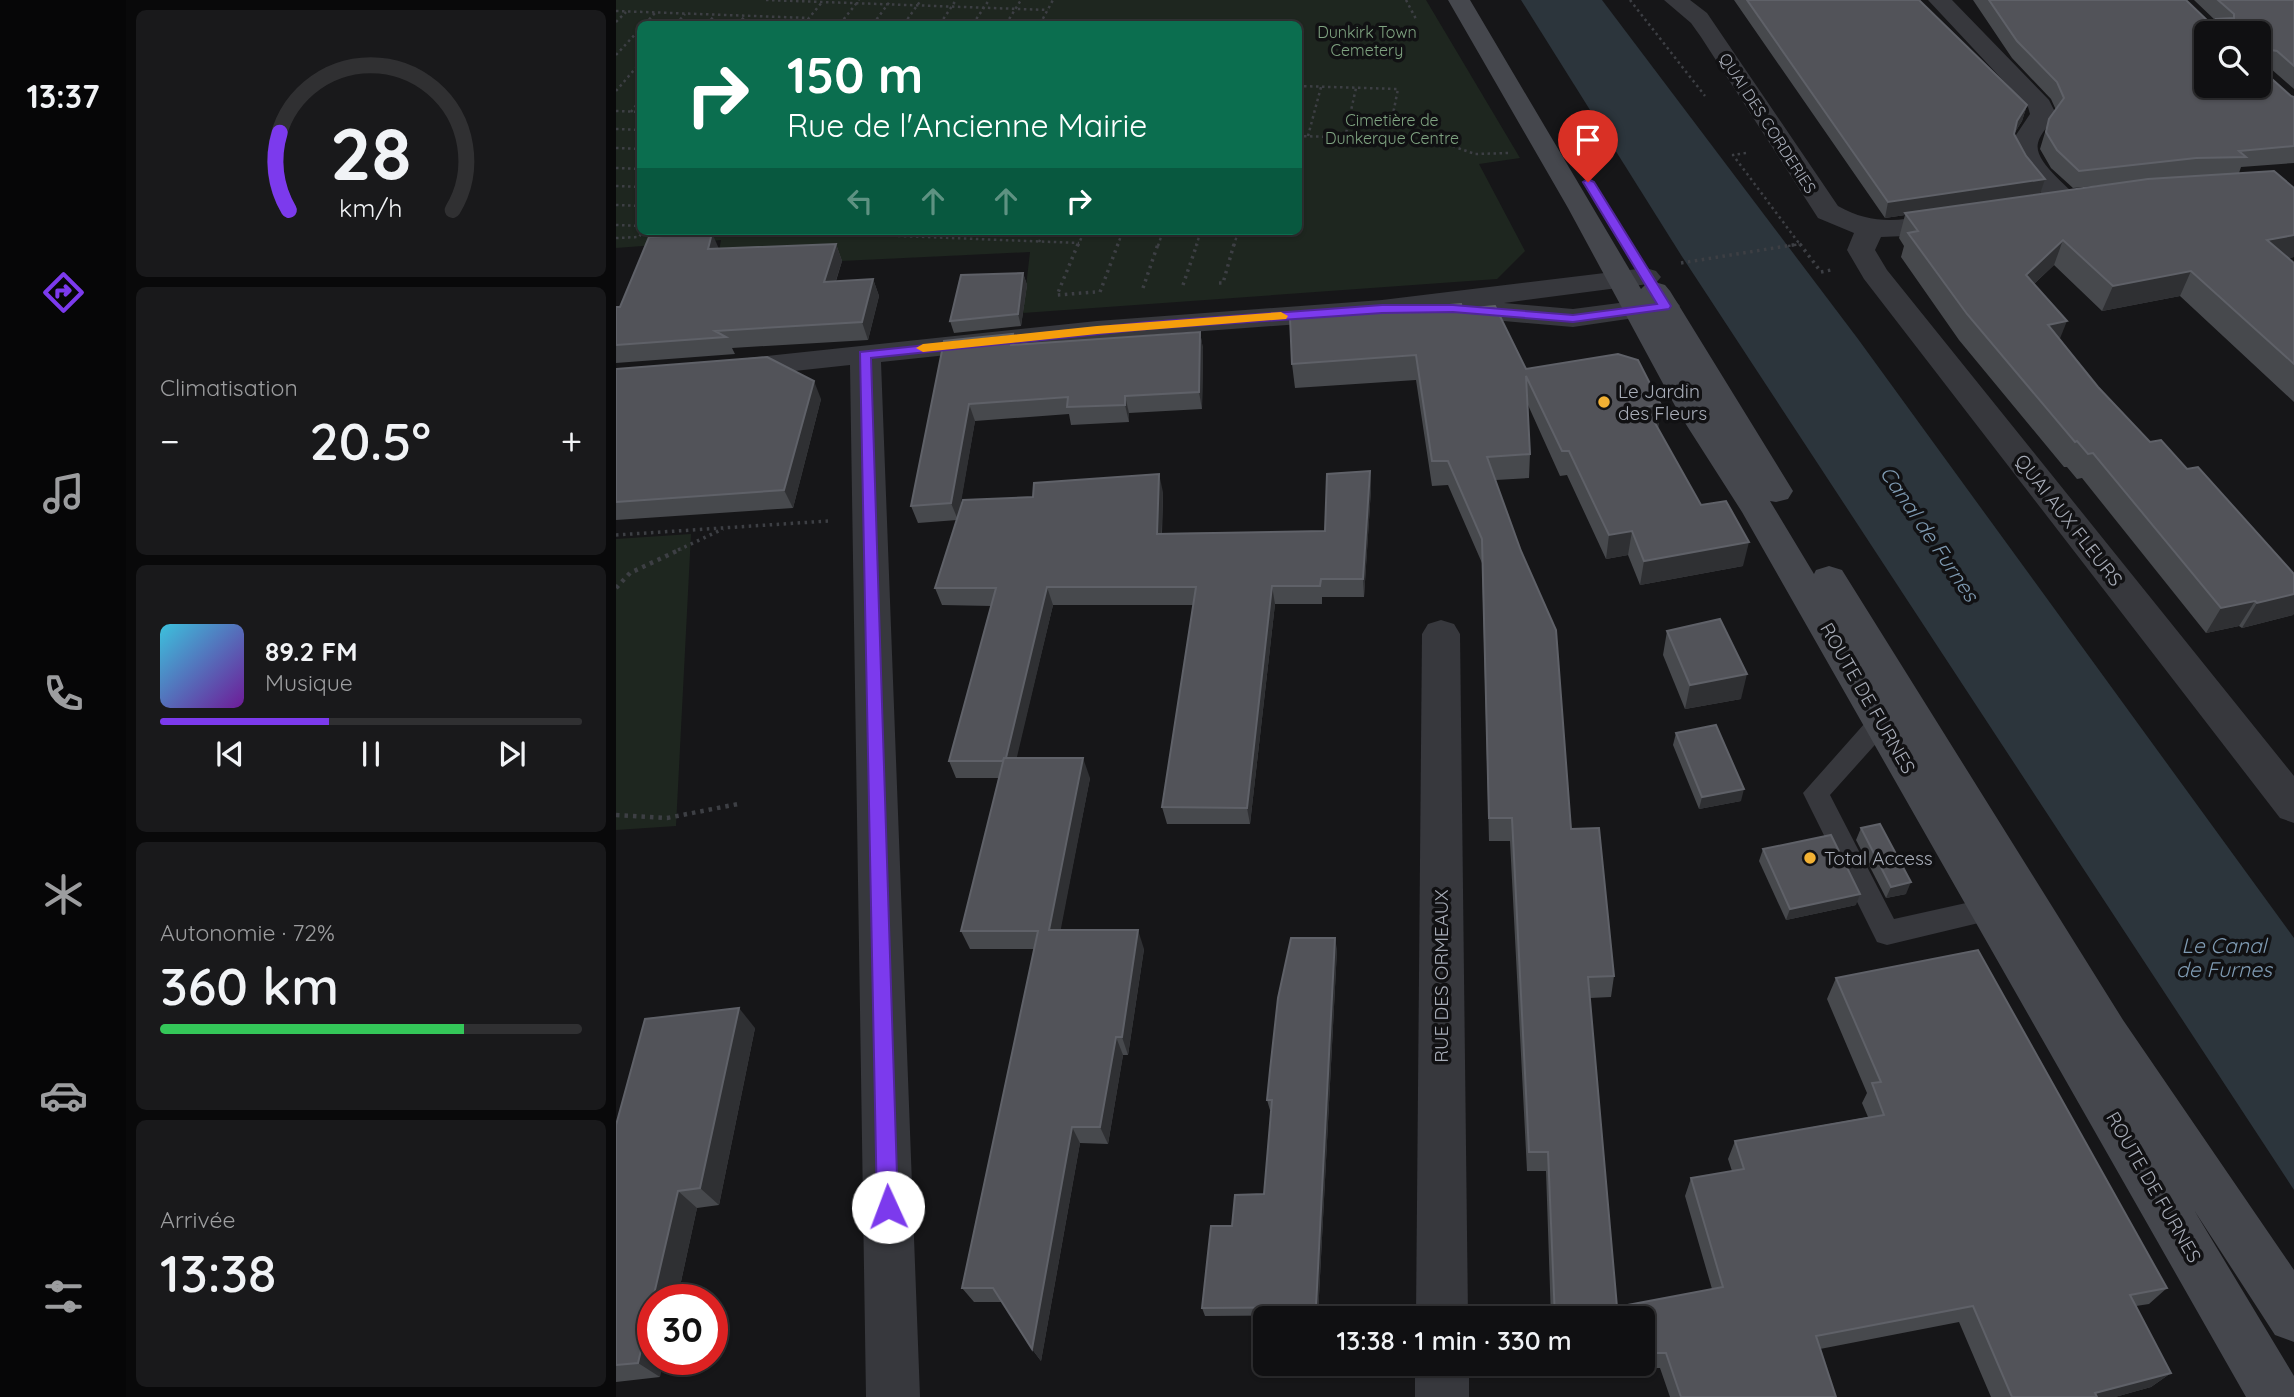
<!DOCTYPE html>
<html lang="fr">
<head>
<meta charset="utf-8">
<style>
  :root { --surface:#101012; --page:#19191b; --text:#f1f3f6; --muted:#9c9d9f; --line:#303032; --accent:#7c3aed }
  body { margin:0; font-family:Quicksand,sans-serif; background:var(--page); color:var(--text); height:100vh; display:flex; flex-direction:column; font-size:26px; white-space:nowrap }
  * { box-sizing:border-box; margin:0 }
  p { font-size:23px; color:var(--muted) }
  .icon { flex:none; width:38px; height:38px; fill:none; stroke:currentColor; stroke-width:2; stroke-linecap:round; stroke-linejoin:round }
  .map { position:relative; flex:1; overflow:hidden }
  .sheet { display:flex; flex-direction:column; gap:10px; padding:10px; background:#09090a; width:490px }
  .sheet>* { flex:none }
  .hud { position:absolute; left:21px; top:21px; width:665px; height:214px; border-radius:10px; box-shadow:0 2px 5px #0004,0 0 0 2px var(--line); background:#0b6e4f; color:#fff; overflow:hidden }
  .fabs { position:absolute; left:1578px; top:21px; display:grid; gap:14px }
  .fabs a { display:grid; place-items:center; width:77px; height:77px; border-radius:10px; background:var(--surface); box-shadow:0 2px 5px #0004,0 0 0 2px var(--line); font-size:35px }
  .speed { position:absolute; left:21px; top:1284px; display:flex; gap:14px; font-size:35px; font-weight:700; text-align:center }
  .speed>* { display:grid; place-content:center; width:91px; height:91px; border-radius:50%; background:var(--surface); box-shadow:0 2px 5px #0004,0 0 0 2px var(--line); line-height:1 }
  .speed .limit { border:10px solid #d22; background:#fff; color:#111 }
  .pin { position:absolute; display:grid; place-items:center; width:60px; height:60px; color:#fff; margin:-72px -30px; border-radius:50% 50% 50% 0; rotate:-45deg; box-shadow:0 0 7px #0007 }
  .pin .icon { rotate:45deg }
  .me { position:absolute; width:77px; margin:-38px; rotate:358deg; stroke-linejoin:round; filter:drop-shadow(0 0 5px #0008) }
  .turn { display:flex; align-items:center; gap:24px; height:147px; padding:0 35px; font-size:32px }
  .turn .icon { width:91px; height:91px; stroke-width:2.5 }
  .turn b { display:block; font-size:49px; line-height:60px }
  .lanes { display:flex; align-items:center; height:66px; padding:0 35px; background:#0003; justify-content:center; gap:35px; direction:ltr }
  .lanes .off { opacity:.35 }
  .big { font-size:52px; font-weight:600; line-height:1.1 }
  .sheet .card { flex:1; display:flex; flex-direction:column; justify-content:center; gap:10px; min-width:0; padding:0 24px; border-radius:10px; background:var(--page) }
  .sheet .dial { align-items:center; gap:0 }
  .dial svg { height:182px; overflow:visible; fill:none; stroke:var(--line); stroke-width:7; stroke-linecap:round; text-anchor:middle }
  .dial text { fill:var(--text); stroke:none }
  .song { display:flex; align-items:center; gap:21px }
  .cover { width:84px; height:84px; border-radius:10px; background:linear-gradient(135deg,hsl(190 70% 55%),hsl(280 70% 35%)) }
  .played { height:7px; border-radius:4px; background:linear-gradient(90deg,var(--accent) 40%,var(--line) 40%) }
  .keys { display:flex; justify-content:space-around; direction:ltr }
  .heat { display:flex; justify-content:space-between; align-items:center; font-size:38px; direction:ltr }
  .charge { height:10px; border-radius:5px; background:linear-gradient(90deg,#34c759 72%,var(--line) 0) }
  .trip { position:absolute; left:637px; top:1306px; width:402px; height:70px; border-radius:10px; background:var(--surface); box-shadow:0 2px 5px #0004,0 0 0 2px var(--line); font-weight:600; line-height:70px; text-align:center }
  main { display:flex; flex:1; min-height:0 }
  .tab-bar { display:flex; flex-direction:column; width:126px; justify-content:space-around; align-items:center; background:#060607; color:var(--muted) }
  .tab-bar .icon { width:49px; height:49px }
  .tab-bar .active { color:var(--accent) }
  .tab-bar b { font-size:32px; color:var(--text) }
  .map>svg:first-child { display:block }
</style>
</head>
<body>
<main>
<nav class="tab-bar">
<b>13:37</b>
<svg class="icon active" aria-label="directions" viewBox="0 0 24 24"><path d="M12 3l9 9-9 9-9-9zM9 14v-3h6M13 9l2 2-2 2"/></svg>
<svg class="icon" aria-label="music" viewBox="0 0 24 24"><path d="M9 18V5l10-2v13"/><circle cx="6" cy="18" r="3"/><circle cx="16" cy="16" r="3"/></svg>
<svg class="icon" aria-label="phone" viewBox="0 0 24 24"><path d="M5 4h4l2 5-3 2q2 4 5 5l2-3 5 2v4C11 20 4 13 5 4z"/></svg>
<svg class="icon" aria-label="climate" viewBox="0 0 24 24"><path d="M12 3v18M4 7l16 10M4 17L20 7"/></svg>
<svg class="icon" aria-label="car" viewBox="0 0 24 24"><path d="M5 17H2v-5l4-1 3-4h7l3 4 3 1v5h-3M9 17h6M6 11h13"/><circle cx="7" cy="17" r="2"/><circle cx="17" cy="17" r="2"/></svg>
<svg class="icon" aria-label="filters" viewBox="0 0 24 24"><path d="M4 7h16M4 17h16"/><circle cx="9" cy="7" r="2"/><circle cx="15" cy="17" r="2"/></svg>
</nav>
<section class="sheet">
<div class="card dial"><svg viewBox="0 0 100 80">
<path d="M14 69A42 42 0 1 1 86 69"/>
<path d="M14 69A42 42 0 0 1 10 35" stroke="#7c3aed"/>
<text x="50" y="56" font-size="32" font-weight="700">28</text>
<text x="50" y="72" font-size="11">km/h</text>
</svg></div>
<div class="card"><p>Climatisation</p>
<div class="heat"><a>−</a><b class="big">20.5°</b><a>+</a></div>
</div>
<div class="card">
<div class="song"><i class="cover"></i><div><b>89.2 FM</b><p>Musique</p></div></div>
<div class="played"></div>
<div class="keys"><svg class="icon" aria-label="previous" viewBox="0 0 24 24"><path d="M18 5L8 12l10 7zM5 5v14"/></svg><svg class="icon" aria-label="pause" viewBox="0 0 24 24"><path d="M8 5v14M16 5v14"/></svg><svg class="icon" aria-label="next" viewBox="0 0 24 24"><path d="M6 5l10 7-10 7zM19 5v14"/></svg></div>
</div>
<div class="card"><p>Autonomie · 72%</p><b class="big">360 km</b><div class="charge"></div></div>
<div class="card"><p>Arrivée</p><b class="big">13:38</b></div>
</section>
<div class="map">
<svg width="1678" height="1397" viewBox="0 0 1678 1397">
  <rect width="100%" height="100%" fill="#161618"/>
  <g fill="#1e261f" fill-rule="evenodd">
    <path d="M 0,0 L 810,0 L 904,158 L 863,164 L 909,251 L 881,279 L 407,313 L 414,252 L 100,267 L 105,240 L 0,248 ZM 24,24 L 682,24 L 682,231 L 24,231 Z"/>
    <polygon points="75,534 60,826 0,830 0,539"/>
  </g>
  <polygon fill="#2c353c" points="905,0 986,0 1242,339 1678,938 1678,1190 1065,255"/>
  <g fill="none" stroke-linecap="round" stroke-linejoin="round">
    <g stroke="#3d3f44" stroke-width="2.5" stroke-dasharray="2.5 3.5" stroke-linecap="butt">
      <polyline points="150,0 432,10"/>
      <polyline points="790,0 800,19"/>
      <polyline points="1014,0 1089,96"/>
      <polyline points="0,11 193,18"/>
      <polyline points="0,22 10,12"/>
      <polyline points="29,24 39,13"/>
      <polyline points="60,24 69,14"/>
      <polyline points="91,24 99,15"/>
      <polyline points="122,24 129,16"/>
      <polyline points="188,24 207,1"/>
      <polyline points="224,24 243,0"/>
      <polyline points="257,24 275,0"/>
      <polyline points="288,24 305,0"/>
      <polyline points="324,24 340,0"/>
      <polyline points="357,24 373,0"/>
      <polyline points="390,24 405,0"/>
      <polyline points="424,24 437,0"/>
      <polyline points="0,55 24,29"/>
      <polyline points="682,86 782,89 772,139"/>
      <polyline points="0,91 24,63"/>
      <polyline points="0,111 24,112"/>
      <polyline points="15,112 24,100"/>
      <polyline points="0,129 24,130"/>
      <polyline points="682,136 819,140 859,154 893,153"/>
      <polyline points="692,136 705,87"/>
      <polyline points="729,138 740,88"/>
      <polyline points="0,148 24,149"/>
      <polyline points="1130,153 1117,155 1185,246"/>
      <polyline points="0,168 24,169"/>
      <polyline points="0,186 24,187"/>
      <polyline points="0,205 24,206"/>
      <polyline points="0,225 24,226"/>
      <polyline points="156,231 463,243"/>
      <polyline points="0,238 23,237 27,231"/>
      <polyline points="423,242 428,231"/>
      <polyline points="462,246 468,231"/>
      <polyline points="501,246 507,231"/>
      <polyline points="542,246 547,231"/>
      <polyline points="580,246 585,231"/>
      <polyline points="618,246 622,231"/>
      <polyline points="1172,246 1185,244"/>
    </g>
    <g stroke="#3d3f44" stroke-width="3.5" stroke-dasharray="2.5 4.5" stroke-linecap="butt">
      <polyline points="462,244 441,295 479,292"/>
      <polyline points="1184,244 1205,272 1215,270"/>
      <polyline points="1065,263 1183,244"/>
      <polyline points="603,283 607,283 618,244"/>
      <polyline points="567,285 581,244"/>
      <polyline points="527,288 542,244"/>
      <polyline points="484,292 502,244"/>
      <polyline points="0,535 212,521"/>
      <polyline points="62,550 107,529"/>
    </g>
    <g stroke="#3d3f44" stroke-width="4.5" stroke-dasharray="3.5 5" stroke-linecap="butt">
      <polyline points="0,588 14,573 65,549"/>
      <polyline points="0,815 51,818 122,804"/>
    </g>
    <polygon fill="#37383d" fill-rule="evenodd" points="1280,707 1289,710 1292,717 1289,724 1274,728 1214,795 1278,919 1386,895 1396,899 1400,907 1396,915 1271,945 1261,942 1187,793 1257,714"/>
    <g fill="#37383d" fill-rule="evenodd">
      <path d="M 1048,0 L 1074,0 L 1091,13 L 1222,206 C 1252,223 1277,222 1310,216 C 1323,213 1335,210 1349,213 L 1353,219 L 1349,225 L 1289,236 L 1265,237 L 1259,250 L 1271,270 L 1678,776 L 1678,823 L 1664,818 L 1248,279 L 1231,250 L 1238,233 L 1202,218 L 1085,37 L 1075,23 Z"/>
      <path d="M 1312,0 L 1336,0 L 1433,100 L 1440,114 C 1435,124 1424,133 1422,143 C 1417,162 1455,188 1465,202 L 1461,208 C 1455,209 1450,211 1444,209 C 1428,202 1401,165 1395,148 L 1398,138 L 1414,114 L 1412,107 Z"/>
      <polygon points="1030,268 1040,271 1045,277 1040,283 888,303 957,309 1049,297 1059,300 1064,306 1059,312 957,327 877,320 866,317 862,311 866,306 766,318 481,339 265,362 304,1397 250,1397 234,365 114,378 103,375 98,368 103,361 481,321 766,300"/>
      <polygon points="825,620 838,624 844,634 852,1318 800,1318 806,634 812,624"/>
      <rect x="799" y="1363" width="54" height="34"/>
    </g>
    <polygon fill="#45474d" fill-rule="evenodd" points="832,0 854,0 1025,289 1029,285 1039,282 1049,285 1054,291 1177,491 1172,499 1160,502 1154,501 1198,574 1200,570 1213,566 1226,570 1507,1020 1678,1270 1678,1342 1659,1335 1578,1210 1678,1376 1678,1397 1630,1397 1126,512 1064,415 952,208"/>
  </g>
  <g fill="#47494d">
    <polygon points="1118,0 1303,0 1411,105 1406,121 1398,134 1424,194 1489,185 1457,188 1435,168 1424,149 1433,119 1440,110 1435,99 1396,58 1357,0 1570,0 1595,24 1598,24 1600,21 1578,0 1678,0 1678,89 1654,68 1647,67 1647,71 1675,96 1678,97 1678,163 1625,167 1623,173 1678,188 1678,257 1673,258 1678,263 1678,402 1564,296 1486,311 1438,265 1418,284 1444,339 1482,387 1534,442 1571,469 1678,574 1678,613 1677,615 1626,628 1623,626 1590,633 1466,478 1461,479 1451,467 1448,467 1343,340 1285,257 1288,246 1283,238 1289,215 1269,218"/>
    <polygon points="220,244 226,261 220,281 257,279 263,296 252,340 116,348 119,354 0,363 0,307 4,307 103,249"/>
    <polygon points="407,273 411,285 405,326 338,333 334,321"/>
    <polygon points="846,309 910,369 1045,405 1042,428 1085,505 1127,566 1024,585 1012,555 990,559 951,475 944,476 912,405 914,454 913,478 880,480 955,829 998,976 995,997 974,998 1001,1307 1096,1289 1069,1196 1075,1178 1116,1171 1112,1159 1119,1141 1252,1117 1246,1103 1251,1093 1211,999 1220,978 1551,1288 1533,1304 1520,1306 1555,1373 1535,1387 1499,1397 1375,1397 1343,1322 1204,1349 1220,1397 1054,1397 1044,1368 937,1369 937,1363 1027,1363 1027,1318 935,1318 930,1171 911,1171 894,841 873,841 866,563 832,485 816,486 800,380 679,388 676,364"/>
    <polygon points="584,332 587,349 586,409 513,413 513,422 455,425 453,414 359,421 342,517 547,492 546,533 709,531 754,471 755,489 748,597 706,597 706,604 659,604 634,824 551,824 546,807 577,605 437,605 400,758 474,778 444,930 528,949 512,1055 507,1055 492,1144 464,1143 425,1361 416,1349 386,1302 358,1302 346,1288 419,949 354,949 345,931 383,778 340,778 333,761 375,606 326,605 319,588 341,520 302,523 295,506 328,341 397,334 400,344"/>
    <polygon points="0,369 205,399 177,508 0,520"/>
    <polygon points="1051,631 1125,699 1069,709 1047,655"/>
    <polygon points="1060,733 1125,801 1083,809 1057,745"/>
    <polygon points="1245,828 1290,894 1270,898 1240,840"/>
    <polygon points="1147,849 1240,905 1170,920 1143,861"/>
    <polygon points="721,949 702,1315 589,1316 586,1308 616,1226 648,1194 656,1110 654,1110 651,1100"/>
    <polygon points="139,1028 103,1205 81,1208 61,1300 37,1300 44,1377 0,1382 0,1125"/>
  </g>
  <g fill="#2f3033">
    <polygon points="1411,105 1406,121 1396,137 1401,121"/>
    <polygon points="1429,179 1424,194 1289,213 1289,215 1269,218 1272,202"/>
    <polygon points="96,233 104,251 92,249"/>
    <polygon points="1678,235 1678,257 1639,265 1651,240"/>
    <polygon points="1447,240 1438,265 1401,300 1410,275"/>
    <polygon points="220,244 226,261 214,299 208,282"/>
    <polygon points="1575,271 1564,296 1486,311 1497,286"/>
    <polygon points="407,273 411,285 405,326 402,314"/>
    <polygon points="257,279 263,296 252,340 246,322"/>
    <polygon points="1451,321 1441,346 1432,325"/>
    <polygon points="584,332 587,349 586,409 583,392"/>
    <polygon points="397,334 402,351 395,345"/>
    <polygon points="198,381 205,399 177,508 168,490"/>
    <polygon points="509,396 513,413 513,422 509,405"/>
    <polygon points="353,404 359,421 342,520 335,503"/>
    <polygon points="1045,405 1042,429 1030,407"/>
    <polygon points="754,471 755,489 748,597 747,579"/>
    <polygon points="543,474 547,492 545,551 541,534"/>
    <polygon points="1016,531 1012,555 990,559 993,535"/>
    <polygon points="1133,542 1127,566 1024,585 1028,561"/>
    <polygon points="656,586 659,604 634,824 631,808"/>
    <polygon points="431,587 437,605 396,778 389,761"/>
    <polygon points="1678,594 1678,613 1677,615 1626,628 1641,603"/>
    <polygon points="1639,601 1623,626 1590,633 1605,608"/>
    <polygon points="1131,674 1125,699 1069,709 1074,685"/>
    <polygon points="467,758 474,778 441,949 433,930"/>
    <polygon points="1128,789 1125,801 1083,809 1086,797"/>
    <polygon points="1295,882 1290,894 1270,898 1275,887"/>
    <polygon points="1244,894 1240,905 1170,920 1174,909"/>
    <polygon points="522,930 528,949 512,1055 506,1037"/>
    <polygon points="719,938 721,949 702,1315 700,1307"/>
    <polygon points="123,1008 139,1028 103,1205 84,1188"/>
    <polygon points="500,1037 507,1055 492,1144 484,1127"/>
    <polygon points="456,1127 464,1143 425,1361 416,1349"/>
    <polygon points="62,1191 81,1208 61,1300 37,1300"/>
    <polygon points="37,1300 37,1360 48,1360 44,1377 22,1363"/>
    <polygon points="1555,1373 1535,1387 1499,1397 1474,1397 1479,1393"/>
  </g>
  <g fill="#525359" stroke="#5f6168" stroke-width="2" fill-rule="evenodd">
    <polygon points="1131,0 1303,0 1411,105 1401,121 1398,134 1410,156 1429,179 1272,202"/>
    <path d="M 1373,0 L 1570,0 L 1595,24 L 1600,24 L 1600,19 L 1618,18 L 1618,14 L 1602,0 L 1678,0 L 1678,66 L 1661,51 L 1649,49 L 1647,71 L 1675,96 L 1678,97 L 1678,146 L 1623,151 L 1630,157 L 1580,158 L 1463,171 L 1441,150 L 1430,132 L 1433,119 L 1448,98 L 1441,82 L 1401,41 ZM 1591,33 L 1643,33 L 1643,86 L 1591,86 Z"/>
    <polygon points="1658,171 1678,188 1678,235 1651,240 1678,263 1678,364 1575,271 1497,286 1447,240 1410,275 1451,321 1432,325 1482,387 1534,442 1545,440 1571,469 1582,467 1678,574 1678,594 1641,603 1639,601 1605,608 1477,453 1472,454 1461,441 1459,442 1351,314 1292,233 1302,231 1289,213 1532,179"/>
    <polygon points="96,233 92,249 220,244 208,282 257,279 246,322 99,331 110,337 0,345 0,307 4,307 33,237"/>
    <polygon points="407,273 402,314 334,321 345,275"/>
    <polygon points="845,304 846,309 879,306 910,369 1002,354 1022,360 1045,405 1030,407 1085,505 1110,501 1133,542 1028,561 1016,531 993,535 953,451 946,451 910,376 914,454 871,457 905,551 940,630 955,829 983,828 998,976 972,977 1001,1307 1107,1287 1075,1178 1128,1169 1119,1141 1268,1115 1256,1083 1265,1082 1220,978 1362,950 1551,1288 1514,1295 1555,1373 1479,1393 1481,1397 1396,1397 1357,1306 1200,1336 1220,1397 1065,1397 1050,1353 1027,1353 1027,1318 939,1318 932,1152 913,1152 896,818 873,818 866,539 832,461 816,461 800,355 676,364 674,318"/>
    <polygon points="584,332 583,392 509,396 509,405 451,407 452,397 353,404 335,503 295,506 328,341 397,334 395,345"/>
    <polygon points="151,357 198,381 168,490 0,502 0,369"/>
    <polygon points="754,471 747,579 705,579 704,586 656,586 631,808 546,807 580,587 431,587 390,758 388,758 387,761 333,761 380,588 319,588 347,500 417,497 418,483 543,474 541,534 709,531 711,474"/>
    <polygon points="1104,619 1131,674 1074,685 1051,631"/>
    <polygon points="1100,725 1128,789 1086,797 1060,733"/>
    <polygon points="388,758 467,758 433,930 522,930 506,1037 500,1037 484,1127 456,1127 416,1349 377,1288 346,1288 422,931 345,931"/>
    <polygon points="1264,824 1295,882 1275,887 1245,828"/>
    <polygon points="1215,835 1244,894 1174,909 1147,849"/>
    <polygon points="675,938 719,938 700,1307 586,1308 595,1226 616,1226 619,1195 648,1194 656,1100 651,1100 654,1070 662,998"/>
    <polygon points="123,1008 84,1188 62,1191 22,1363 0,1365 0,1125 29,1019"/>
  </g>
  <polygon fill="#7c3aed" stroke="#51269a" stroke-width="2" points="972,179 978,182 1055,306 1053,309 957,322 837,312 766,313 532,329 255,358 282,1207 279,1214 272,1217 264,1214 261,1207 244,352 532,322 766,305 837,305 957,315 1041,304 967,182"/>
  <polygon fill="#f59e0b" points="665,312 672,316 670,319 481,334 307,352 300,348 307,344 481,326"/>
  <g fill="#f2b134" stroke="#111113" stroke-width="2.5">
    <circle cx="988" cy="402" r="7"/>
    <circle cx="1194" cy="858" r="7"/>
  </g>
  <g text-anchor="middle" stroke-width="7" stroke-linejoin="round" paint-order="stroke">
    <g font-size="16" fill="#7fa381" stroke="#111113">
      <text x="751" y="38">Dunkirk Town<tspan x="751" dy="18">Cemetery</tspan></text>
      <text x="776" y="126">Cimetière de<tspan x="776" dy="18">Dunkerque Centre</tspan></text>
    </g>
    <g font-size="16" fill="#a8adb8" stroke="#111113">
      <text transform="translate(1152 123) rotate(57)" y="6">QUAI DES CORDERIES</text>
    </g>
    <g font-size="19" fill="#a8adb8" stroke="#111113" text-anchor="start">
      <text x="1002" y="398">Le Jardin<tspan x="1002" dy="22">des Fleurs</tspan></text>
      <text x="1208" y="865">Total Access</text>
    </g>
    <g font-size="19" fill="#a8adb8" stroke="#111113">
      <text transform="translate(1453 520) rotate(52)" y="7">QUAI AUX FLEURS</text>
      <text transform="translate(1252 698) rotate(60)" y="7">ROUTE DE FURNES</text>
      <text transform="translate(825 976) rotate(-90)" y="7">RUE DES ORMEAUX</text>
      <text transform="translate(1538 1187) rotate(60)" y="7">ROUTE DE FURNES</text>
    </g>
    <g font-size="21" font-style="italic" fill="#7f9bb3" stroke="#111113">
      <text transform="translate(1313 534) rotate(56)" y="7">Canal de Furnes</text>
      <text x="1608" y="953">Le Canal<tspan x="1608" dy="24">de Furnes</tspan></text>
    </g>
  </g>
</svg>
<div class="fabs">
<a><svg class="icon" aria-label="search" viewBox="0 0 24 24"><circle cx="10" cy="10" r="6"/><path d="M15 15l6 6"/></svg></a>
</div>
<div class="speed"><div class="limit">30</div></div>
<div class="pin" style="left:972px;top:182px;background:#d93025"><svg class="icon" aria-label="arrive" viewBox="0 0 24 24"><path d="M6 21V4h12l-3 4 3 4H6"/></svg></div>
<svg class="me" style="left:272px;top:1207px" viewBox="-20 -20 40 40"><circle r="19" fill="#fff"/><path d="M0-13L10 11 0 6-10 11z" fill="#7c3aed"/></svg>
<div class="trip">13:38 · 1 min · 330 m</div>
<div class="hud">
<div class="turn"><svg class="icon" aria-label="right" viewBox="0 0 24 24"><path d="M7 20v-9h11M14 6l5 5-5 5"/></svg><div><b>150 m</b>Rue de l'Ancienne Mairie</div></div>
<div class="lanes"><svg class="icon off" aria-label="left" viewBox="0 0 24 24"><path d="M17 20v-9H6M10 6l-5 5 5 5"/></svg><svg class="icon off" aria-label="ahead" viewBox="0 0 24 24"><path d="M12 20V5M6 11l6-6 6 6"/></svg><svg class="icon off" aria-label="ahead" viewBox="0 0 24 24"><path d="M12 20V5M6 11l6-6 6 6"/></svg><svg class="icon" aria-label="right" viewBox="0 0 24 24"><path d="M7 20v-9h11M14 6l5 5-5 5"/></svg></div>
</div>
</div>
</main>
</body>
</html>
